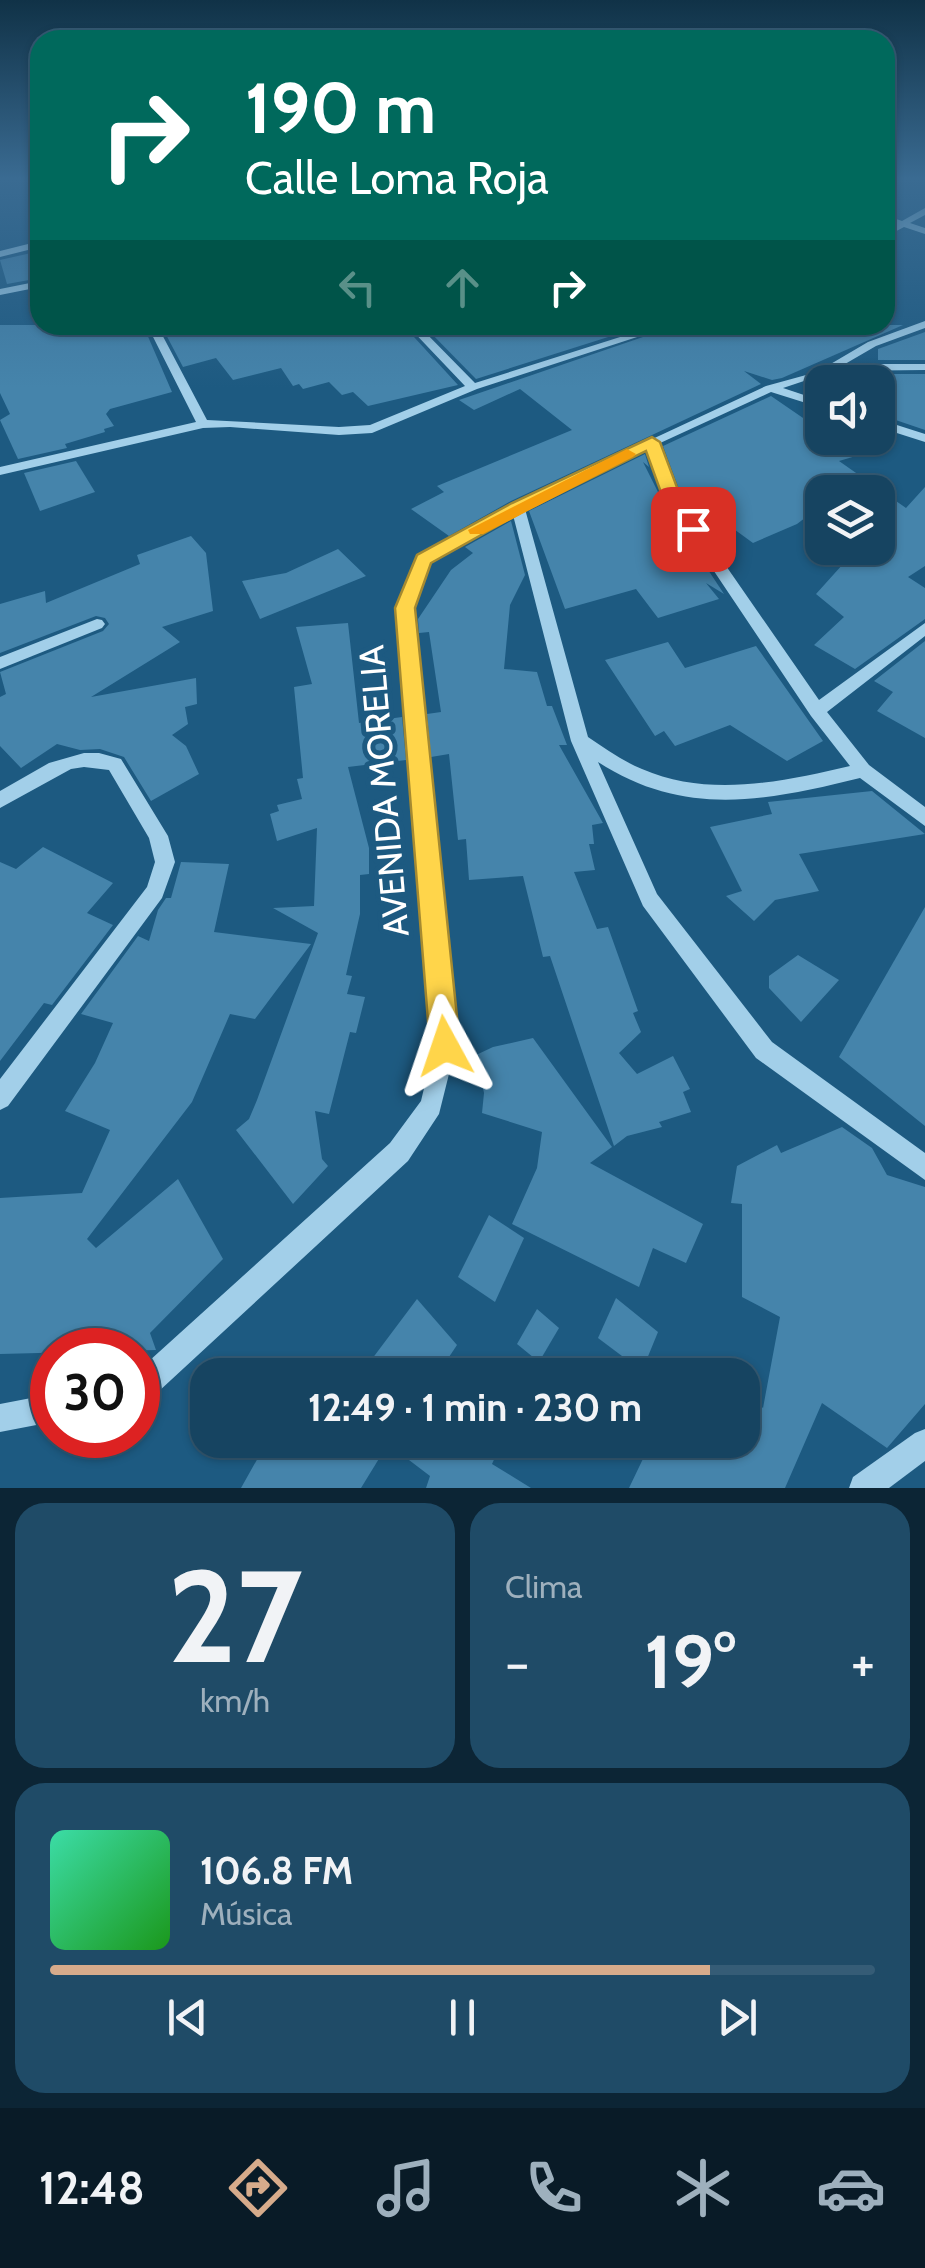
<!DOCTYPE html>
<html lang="es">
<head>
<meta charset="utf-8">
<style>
  :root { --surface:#164461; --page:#1f4b67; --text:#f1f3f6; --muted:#9eb0bd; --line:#355c76; --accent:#d6ab8b }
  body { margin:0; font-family:Cabin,sans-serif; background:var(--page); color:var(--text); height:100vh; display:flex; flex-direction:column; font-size:38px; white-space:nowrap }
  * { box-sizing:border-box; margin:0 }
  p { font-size:32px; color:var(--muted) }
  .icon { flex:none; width:55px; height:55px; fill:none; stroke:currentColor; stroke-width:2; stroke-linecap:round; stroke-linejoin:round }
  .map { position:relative; height:1488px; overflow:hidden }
  .drawer { display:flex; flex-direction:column; gap:15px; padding:15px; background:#0c2535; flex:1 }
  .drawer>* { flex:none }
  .guide { position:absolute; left:30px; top:30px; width:865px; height:305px; border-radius:30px; box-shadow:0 2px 8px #0004,0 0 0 2px var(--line); background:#00695c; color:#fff; overflow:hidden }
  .controls { position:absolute; left:805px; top:365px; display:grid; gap:20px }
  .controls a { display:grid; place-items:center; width:90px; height:90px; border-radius:20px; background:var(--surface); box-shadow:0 2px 8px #0004,0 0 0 2px var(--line); font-size:50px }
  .speed { position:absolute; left:30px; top:1328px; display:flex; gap:20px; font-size:50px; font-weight:700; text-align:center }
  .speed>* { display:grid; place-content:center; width:130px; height:130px; border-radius:50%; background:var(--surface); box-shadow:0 2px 8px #0004,0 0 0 2px var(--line); line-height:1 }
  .speed .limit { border:15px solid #d22; background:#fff; color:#111 }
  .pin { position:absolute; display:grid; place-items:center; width:85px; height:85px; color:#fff; margin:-42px; border-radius:20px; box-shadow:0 5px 15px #0006 }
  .me { position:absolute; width:110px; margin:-55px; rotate:355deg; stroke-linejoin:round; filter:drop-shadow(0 0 8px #0008) }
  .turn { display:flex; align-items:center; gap:35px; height:210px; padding:0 50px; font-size:45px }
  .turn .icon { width:130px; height:130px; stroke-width:2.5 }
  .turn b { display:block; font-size:70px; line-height:85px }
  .lanes { display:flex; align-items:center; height:95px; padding:0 50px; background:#0003; justify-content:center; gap:50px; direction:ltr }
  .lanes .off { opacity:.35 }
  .big { font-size:75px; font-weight:700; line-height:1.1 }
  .drawer .widget { flex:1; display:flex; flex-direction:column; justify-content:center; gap:15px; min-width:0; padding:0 35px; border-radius:30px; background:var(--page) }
  .drawer .dial { align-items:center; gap:0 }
  .dial b { font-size:130px; line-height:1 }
  .song { display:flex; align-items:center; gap:30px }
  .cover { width:120px; height:120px; border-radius:15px; background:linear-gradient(135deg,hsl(160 70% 55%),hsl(120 70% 35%)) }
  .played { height:10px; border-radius:5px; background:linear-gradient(90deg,var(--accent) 80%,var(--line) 80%) }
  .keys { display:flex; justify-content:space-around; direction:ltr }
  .heat { display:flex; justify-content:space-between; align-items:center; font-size:55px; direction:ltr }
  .drawer .tiles { flex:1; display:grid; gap:15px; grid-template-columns:1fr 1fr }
  .widget:last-child { grid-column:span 2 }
  .trip { position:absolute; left:190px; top:1358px; width:570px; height:100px; border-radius:30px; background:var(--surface); box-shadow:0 2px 8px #0004,0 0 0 2px var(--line); font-weight:700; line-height:100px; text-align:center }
  .tab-bar { display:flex; height:160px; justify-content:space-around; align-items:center; background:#091b27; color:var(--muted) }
  .tab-bar .icon { width:70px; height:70px }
  .tab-bar .current { color:var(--accent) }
  .tab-bar b { font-size:45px; color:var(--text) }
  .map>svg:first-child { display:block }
</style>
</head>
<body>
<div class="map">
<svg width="925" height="1488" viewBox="0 0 925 1488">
  <rect width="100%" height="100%" fill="#1d5a81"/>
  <g fill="#4584ab">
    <polygon points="40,251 40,278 7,284 0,260"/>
    <polygon points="0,325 143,325 172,392 110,409 106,414 114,426 104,429 105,432 65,444 67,448 18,459 0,420 10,414 0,393"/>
    <polygon points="161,325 403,325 458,385 368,406 353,392 342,395 329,382 303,389 299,384 293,386 281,368 233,380 216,358 183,367"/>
    <polygon points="423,325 646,325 476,379"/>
    <polygon points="678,325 903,325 782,378 772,380 744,371 761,384 511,501 449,536 411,509 444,492 437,486 572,430 520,389 474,410 459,400"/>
    <polygon points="925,332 925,360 878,360 878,349"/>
    <polygon points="878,374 925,374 925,430 878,414"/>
    <polygon points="771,396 822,431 822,438 832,438 856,456 839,461 906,508 925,487 925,566 908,577 925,588 925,619 855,669 814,645 844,617 816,594 852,554 878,548 878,492 822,492 822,505 797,524 753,543 679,489 663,446"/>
    <polygon points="645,454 649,467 643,462 662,500 724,594 706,583 719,599 658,618 636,589 565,609 529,511"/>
    <polygon points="76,461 95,492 40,511 24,473"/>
    <polygon points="511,521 525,575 510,605 504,669 537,672 547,706 552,706 567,745 559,745 603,823 592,825 594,844 589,844 595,870 574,872 597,929 608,927 638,1011 633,1013 641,1032 619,1053 637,1074 673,1056 690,1089 683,1092 691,1112 659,1122 662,1127 627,1136 614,1146 550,956 543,957 523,876 469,880 466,839 458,840 449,754 431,757 427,714 441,712 429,632 419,633 418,619 451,570 473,553 465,547"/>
    <polygon points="191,536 206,553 213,611 162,627 180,642 91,697 196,678 197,704 185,707 188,724 172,735 186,746 199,774 151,801 124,757 100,749 80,750 57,744 21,768 0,746 0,697 6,694 0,672 103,631 109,624 105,618 96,616 0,653 0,604 45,591 46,603 140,564 137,555"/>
    <polygon points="338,549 366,576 260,619 242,581 286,573"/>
    <polygon points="348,623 359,723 402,717 406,760 348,767 369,848 369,874 360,875 360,914 346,975 352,976 347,994 365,997 356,1033 350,1032 329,1114 315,1111 322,1159 328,1166 293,1204 236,1130 249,1119 257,1100 318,933 273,908 314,906 317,828 277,841 270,814 279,811 277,805 302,799 297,779 303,778 294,687 312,684 296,627"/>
    <polygon points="925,641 925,738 877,711 893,692 874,681"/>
    <polygon points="668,642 685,668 756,646 823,741 787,761 730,725 675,746 664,731 655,736 605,660"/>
    <polygon points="872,791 925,834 799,854 819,891 775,900 754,921 726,896 742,891 710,827 772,814 768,802"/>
    <polygon points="43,847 113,883 87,913 113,925 52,1005 44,1003 0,1061 0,862 16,869"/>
    <polygon points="181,862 229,864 214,932 311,944 255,1019 230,1014 192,1102 87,1239 96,1248 178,1179 223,1259 150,1333 156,1350 0,1354 0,1198 82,1193 110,1130 65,1111 95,1063 113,1023 81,1014 138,936 149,941 158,910 166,898 171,898"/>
    <polygon points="925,907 925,1126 839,1057"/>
    <polygon points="798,955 839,980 801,1022 769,988 769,976"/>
    <polygon points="533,1038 612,1147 590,1163 703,1224 686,1263 653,1248 639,1287 512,1224 537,1168 542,1132 482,1113 484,1093 476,1055 493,1047"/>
    <polygon points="842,1127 872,1148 887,1175 925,1187 925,1404 887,1448 822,1403 785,1488 629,1488 652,1440 742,1440 742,1389 763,1408 780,1317 742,1297 742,1204 731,1203 737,1166 777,1145 781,1153"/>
    <polygon points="489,1215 524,1238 495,1302 458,1277"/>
    <polygon points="616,1298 658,1332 642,1371 598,1338"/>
    <polygon points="417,1299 457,1345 437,1375 360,1375"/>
    <polygon points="537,1309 559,1328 539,1362 517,1344"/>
    <polygon points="268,1440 480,1440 497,1453 492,1464 531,1488 426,1488 430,1476 388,1444 361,1488 241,1488"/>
  </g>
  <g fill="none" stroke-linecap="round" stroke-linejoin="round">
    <g fill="#a2cfe9" fill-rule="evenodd">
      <polygon points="925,208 925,215 910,223 925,228 925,234 904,227 885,237 885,230 895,224 885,221 885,215 902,221"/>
      <polygon points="40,241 40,247 0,257 0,251"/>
      <polygon points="40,281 40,287 0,295 0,289"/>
      <path d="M 925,321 L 925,328 L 876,346 L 845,364 L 925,364 L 925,370 L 834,371 L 783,388 L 822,401 L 822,408 L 771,392 L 658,444 L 679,498 L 819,700 L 925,623 L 925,636 L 827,712 L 869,765 L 925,807 L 925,826 L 860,778 C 767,801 684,818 598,762 L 657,894 L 772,1042 L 925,1153 L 925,1180 L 756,1058 L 643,906 L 571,741 L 513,515 L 429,563 L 413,608 L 456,1046 L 439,1114 L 408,1161 L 158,1392 L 138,1399 L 138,1371 L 390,1143 L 421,1101 L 434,1046 L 397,608 L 418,557 L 513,504 L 766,386 L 817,372 L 868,342 ZM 647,449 L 665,498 L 811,716 L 850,766 C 781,782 709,798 642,769 C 622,761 605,748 588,737 L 525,509 Z"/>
      <polygon points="147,325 157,325 207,420 339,427 370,425 465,386 407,325 418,325 475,383 658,325 674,325 477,389 372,433 339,435 230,427 203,428 0,475 0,467 196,422"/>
      <polygon points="878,419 925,434 925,442 878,427"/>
      <polygon points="97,619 102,620 105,624 102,628 0,669 0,657"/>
      <polygon points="84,753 99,753 121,759 168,836 175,862 162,898 8,1106 0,1110 0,1079 147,887 155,862 149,838 109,770 84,767 71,769 0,808 0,791 49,763"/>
      <polygon points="52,1394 52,1422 0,1432 0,1404"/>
      <polygon points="925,1429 925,1461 889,1488 849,1488 853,1477 915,1433"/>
    </g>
  </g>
  <linearGradient id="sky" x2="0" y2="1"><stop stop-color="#103247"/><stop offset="0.46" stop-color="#3a6b92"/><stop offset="1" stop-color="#3a6b92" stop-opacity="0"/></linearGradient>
  <rect width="925" height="388" fill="url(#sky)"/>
  <polygon fill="#ffd54a" stroke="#a68a30" stroke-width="2.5" points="652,437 660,442 681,498 702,529 699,533 686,533 663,498 646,451 524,511 431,563 415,608 460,1046 455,1056 445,1060 435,1056 430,1046 395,608 417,555 512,503"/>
  <polygon fill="#f59e0b" points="627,449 636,454 633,457 483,534 470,534 468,530"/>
  <g text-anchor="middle" stroke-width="10" stroke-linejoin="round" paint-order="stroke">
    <g font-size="35" fill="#fff" stroke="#1d5a81">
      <text transform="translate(384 791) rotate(-95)" y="12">AVENIDA MORELIA</text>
    </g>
  </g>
</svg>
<div class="controls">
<a><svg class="icon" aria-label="sound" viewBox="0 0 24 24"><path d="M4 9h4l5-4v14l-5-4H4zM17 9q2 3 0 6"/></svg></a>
<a><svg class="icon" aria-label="layers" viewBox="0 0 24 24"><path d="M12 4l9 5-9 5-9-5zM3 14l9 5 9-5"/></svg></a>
</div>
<div class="speed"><div class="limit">30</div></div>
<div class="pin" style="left:693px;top:529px;background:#d93025"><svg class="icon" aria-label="arrive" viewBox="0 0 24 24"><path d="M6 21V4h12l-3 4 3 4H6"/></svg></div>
<svg class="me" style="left:445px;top:1046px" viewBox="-20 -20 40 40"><path d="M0-17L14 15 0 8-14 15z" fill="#ffd54a" stroke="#fff" stroke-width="4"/></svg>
<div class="trip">12:49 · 1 min · 230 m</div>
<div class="guide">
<div class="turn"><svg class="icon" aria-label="right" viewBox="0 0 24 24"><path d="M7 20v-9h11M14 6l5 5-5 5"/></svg><div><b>190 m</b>Calle Loma Roja</div></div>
<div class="lanes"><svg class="icon off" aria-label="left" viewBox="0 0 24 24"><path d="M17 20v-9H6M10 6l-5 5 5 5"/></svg><svg class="icon off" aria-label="ahead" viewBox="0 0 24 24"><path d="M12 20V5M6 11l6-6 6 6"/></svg><svg class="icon" aria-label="right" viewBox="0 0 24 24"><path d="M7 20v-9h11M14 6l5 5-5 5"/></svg></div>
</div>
</div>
<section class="drawer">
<div class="tiles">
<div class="widget dial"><b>27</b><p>km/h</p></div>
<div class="widget"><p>Clima</p>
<div class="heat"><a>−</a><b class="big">19°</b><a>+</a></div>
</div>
<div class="widget">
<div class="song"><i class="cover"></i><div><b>106.8 FM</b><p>Música</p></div></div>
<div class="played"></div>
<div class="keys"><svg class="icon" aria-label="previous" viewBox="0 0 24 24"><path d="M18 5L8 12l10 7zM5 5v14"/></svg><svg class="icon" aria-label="pause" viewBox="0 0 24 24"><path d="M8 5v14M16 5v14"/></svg><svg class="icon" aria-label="next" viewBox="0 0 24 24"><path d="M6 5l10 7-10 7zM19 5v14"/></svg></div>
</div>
</div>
</section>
<nav class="tab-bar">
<b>12:48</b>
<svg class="icon current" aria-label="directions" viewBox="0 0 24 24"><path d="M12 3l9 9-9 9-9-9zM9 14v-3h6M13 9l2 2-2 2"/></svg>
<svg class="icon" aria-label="music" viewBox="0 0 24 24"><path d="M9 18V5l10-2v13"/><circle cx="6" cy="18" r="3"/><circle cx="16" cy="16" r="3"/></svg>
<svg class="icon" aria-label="phone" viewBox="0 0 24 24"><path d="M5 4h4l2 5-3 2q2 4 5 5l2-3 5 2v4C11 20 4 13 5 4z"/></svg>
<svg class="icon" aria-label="climate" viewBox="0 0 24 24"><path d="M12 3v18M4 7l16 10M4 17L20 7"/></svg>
<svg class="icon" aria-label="car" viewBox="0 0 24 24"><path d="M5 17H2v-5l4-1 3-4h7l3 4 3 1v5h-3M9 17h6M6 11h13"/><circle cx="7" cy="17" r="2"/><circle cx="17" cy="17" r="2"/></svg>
</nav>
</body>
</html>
